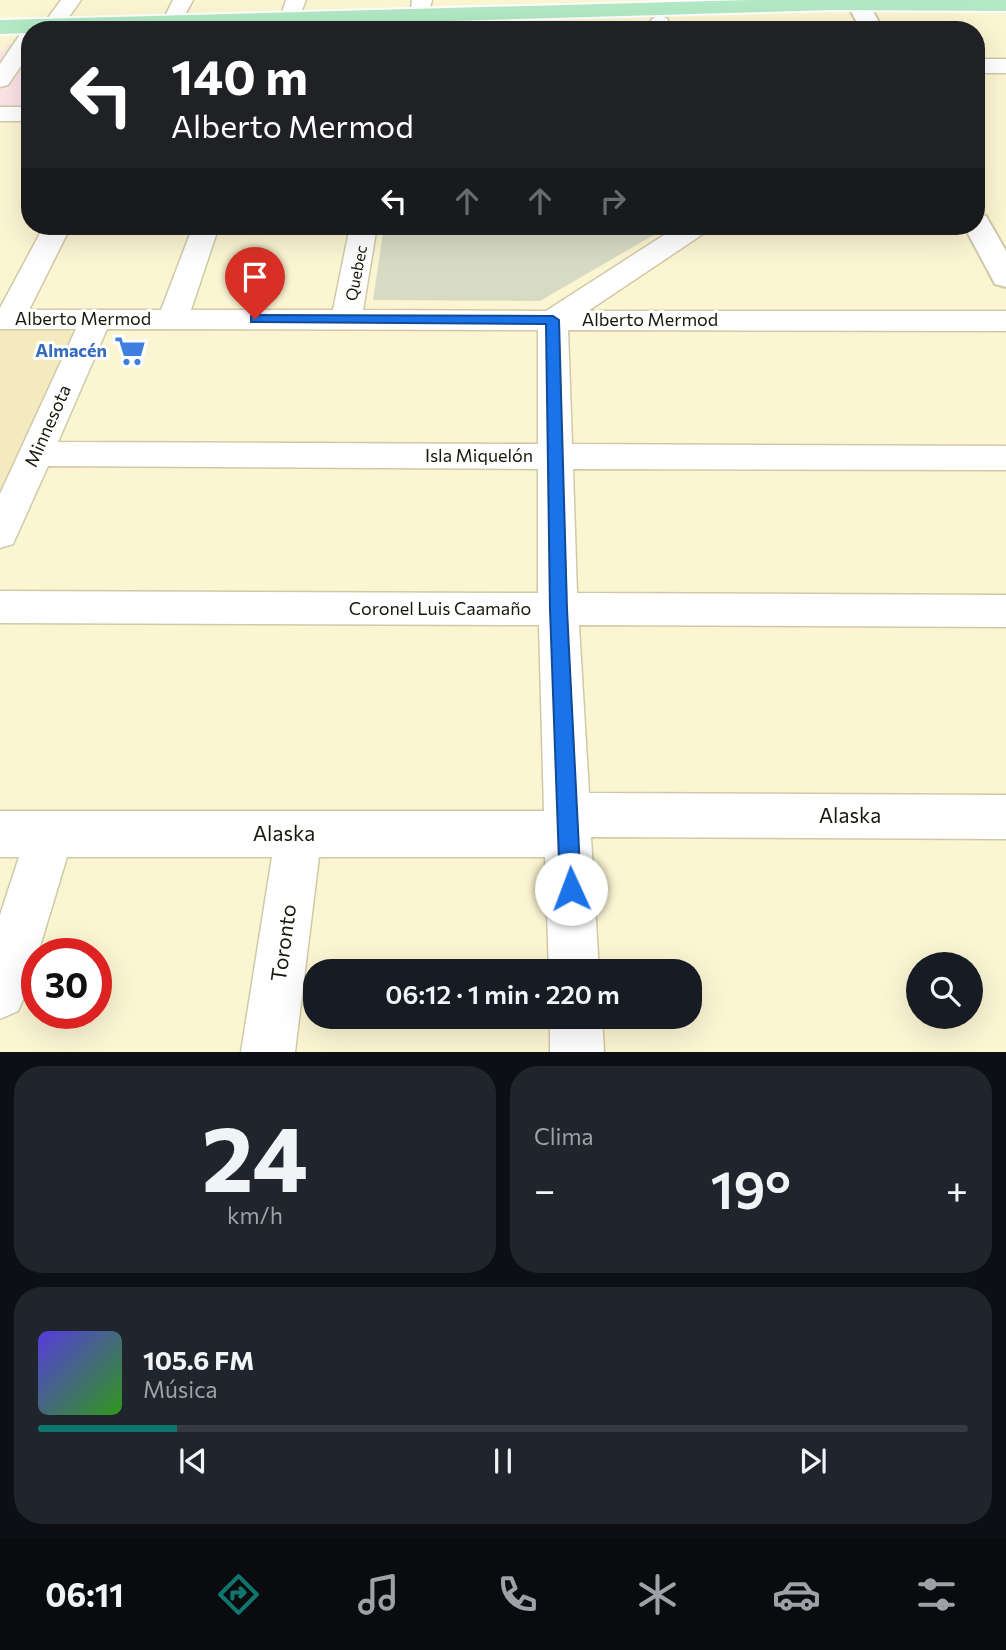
<!DOCTYPE html>
<html lang="es">
<head>
<meta charset="utf-8">
<style>
  :root { --surface:#171b24; --page:#20242c; --text:#f1f3f6; --muted:#9ea1a6; --line:#363941; --accent:#0f766e }
  body { margin:0; font-family:Commissioner,sans-serif; background:var(--page); color:var(--text); height:100vh; display:flex; flex-direction:column; font-size:26px; white-space:nowrap }
  * { box-sizing:border-box; margin:0 }
  p { font-size:23px; color:var(--muted) }
  .icon { flex:none; width:38px; height:38px; fill:none; stroke:currentColor; stroke-width:2; stroke-linecap:round; stroke-linejoin:round }
  .map { position:relative; height:1052px; overflow:hidden }
  .sheet { display:flex; flex-direction:column; gap:14px; padding:14px; background:#0d0f14; flex:1 }
  .sheet>* { flex:none }
  .top-card { position:absolute; left:21px; top:21px; width:964px; height:214px; border-radius:28px; box-shadow:0 7px 28px #0002; background:#202124; color:#fff; overflow:hidden }
  .fabs { position:absolute; left:906px; top:952px; display:grid; gap:14px }
  .fabs a { display:grid; place-items:center; width:77px; height:77px; border-radius:50%; background:var(--surface); box-shadow:0 7px 28px #0002; font-size:35px }
  .speed { position:absolute; left:21px; top:938px; display:flex; gap:14px; font-size:35px; font-weight:700; text-align:center }
  .speed>* { display:grid; place-content:center; width:91px; height:91px; border-radius:50%; background:var(--surface); box-shadow:0 7px 28px #0002; line-height:1 }
  .speed .limit { border:10px solid #d22; background:#fff; color:#111 }
  .pin { position:absolute; display:grid; place-items:center; width:60px; height:60px; color:#fff; margin:-72px -30px; border-radius:50% 50% 50% 0; rotate:-45deg; box-shadow:0 0 7px #0007 }
  .pin .icon { rotate:45deg }
  .me { position:absolute; width:77px; margin:-38px; rotate:358deg; stroke-linejoin:round; filter:drop-shadow(0 0 5px #0008) }
  .turn { display:flex; align-items:center; gap:24px; height:147px; padding:0 35px; font-size:32px }
  .turn .icon { width:91px; height:91px; stroke-width:2.5 }
  .turn b { display:block; font-size:49px; line-height:60px }
  .lanes { display:flex; align-items:center; height:66px; padding:0 35px; background:#0003; justify-content:center; gap:35px; direction:ltr }
  .lanes .off { opacity:.35 }
  .big { font-size:52px; font-weight:600; line-height:1.1 }
  .sheet .card { flex:1; display:flex; flex-direction:column; justify-content:center; gap:10px; min-width:0; padding:0 24px; border-radius:28px; background:var(--page) }
  .sheet .dial { align-items:center; gap:0 }
  .dial b { font-size:91px; line-height:1 }
  .song { display:flex; align-items:center; gap:21px }
  .cover { width:84px; height:84px; border-radius:10px; background:linear-gradient(135deg,hsl(250 70% 55%),hsl(110 70% 35%)) }
  .played { height:7px; border-radius:4px; background:linear-gradient(90deg,var(--accent) 15%,var(--line) 15%) }
  .keys { display:flex; justify-content:space-around; direction:ltr }
  .heat { display:flex; justify-content:space-between; align-items:center; font-size:38px; direction:ltr }
  .sheet .tiles { flex:1; display:grid; gap:14px; grid-template-columns:1fr 1fr }
  .card:last-child { grid-column:span 2 }
  .trip { position:absolute; left:303px; top:959px; width:399px; height:70px; border-radius:28px; background:var(--surface); box-shadow:0 7px 28px #0002; font-weight:600; line-height:70px; text-align:center }
  .menu { display:flex; height:112px; justify-content:space-around; align-items:center; background:#090b0e; color:var(--muted) }
  .menu .icon { width:49px; height:49px }
  .menu .current { color:var(--accent) }
  .menu b { font-size:32px; color:var(--text) }
  .map>svg:first-child { display:block }
</style>
</head>
<body>
<div class="map">
<svg width="1006" height="1052" viewBox="0 0 1006 1052">
  <rect width="100%" height="100%" fill="#fcf5d2"/>
  <polygon fill="#fde2e6" points="8,44 30,44 30,109 0,109 0,51 4,51"/>
  <polygon fill="#f3eac0" points="0,327 62,327 74,334 0,495"/>
  <polygon fill="#d7dbc4" points="384,226 669,226 540,301 373,300"/>
  <g fill="none" stroke-linecap="round" stroke-linejoin="round">
    <defs>
      <g id="minor">
        <polygon points="61,0 81,0 60,30 44,30 42,26"/>
        <polygon points="173,0 193,0 178,28 169,30 161,24"/>
        <polygon points="286,0 306,0 296,25 282,25 279,21"/>
        <polygon points="412,0 432,0 427,21 413,21 410,17"/>
        <polygon points="660,16 667,18 672,30 651,30 650,22 653,18"/>
        <polygon points="30,32 30,53 8,85 0,87 0,64 21,33"/>
        <rect x="976" y="59" width="30" height="14"/>
        <rect x="0" y="107" width="30" height="14"/>
        <path d="M 44,226 L 71,226 L 29,310 L 161,310 L 193,226 L 219,226 L 191,310 L 333,310 L 350,226 L 377,226 L 363,310 L 546,311 L 678,226 L 709,226 L 706,232 L 588,311 L 1006,311 L 1006,331 L 568,330 L 572,444 L 1006,446 L 1006,470 L 573,469 L 577,593 L 1006,595 L 1006,627 L 579,625 L 589,793 L 1006,795 L 1006,839 L 591,837 L 599,971 L 549,971 L 545,857 L 319,857 L 295,1052 L 241,1052 L 272,857 L 67,857 L 26,993 L 18,1011 L 0,1019 L 0,915 L 19,857 L 0,857 L 0,811 L 544,811 L 539,625 L 0,623 L 0,591 L 538,593 L 538,469 L 48,466 L 13,544 L 0,548 L 0,494 L 76,329 L 0,329 L 0,308 ZM 107,329 L 538,330 L 538,444 L 58,442 Z"/>
        <polygon points="550,1017 602,1017 604,1052 550,1052"/>
      </g>
      <g id="tertiary">
        <polygon points="845,0 867,0 883,30 861,30"/>
        <polygon points="976,214 986,216 1006,251 1006,287 995,284 964,226 976,226"/>
      </g>
      <polygon id="primary" points="747,0 1006,0 1006,11 834,10 138,30 30,30 30,33 0,34 0,20"/>
    </defs>
    <use href="#minor" stroke="#d0c9a7" stroke-width="3"/>
    <use href="#tertiary" stroke="#d0c9a7" stroke-width="4"/>
    <use href="#primary" stroke="#fff" stroke-width="4"/>
    <use href="#minor" fill="#fff" fill-rule="evenodd"/>
    <use href="#tertiary" fill="#fff" fill-rule="evenodd"/>
    <use href="#primary" fill="#b2e9c4" fill-rule="evenodd"/>
  </g>
  <polygon fill="#1a73e8" stroke="#114b97" stroke-width="2" points="255,315 553,316 559,320 567,609 581,889 578,896 571,899 563,896 560,889 550,609 546,324 251,322 251,316"/>
  <defs>
    <symbol id="supermarket-bare" viewBox="-9 -9 18 18"><path d="M-6-5.5h2.5l.6 2H6L4.5 2H-2.5L-4.4-4H-6ZM-1.5 3.2a1.3 1.3 0 1 0 .1 0ZM3 3.2a1.3 1.3 0 1 0 .1 0Z" fill="#3f7fe0" stroke="#fff" stroke-width="2.5" paint-order="stroke"/></symbol>
  </defs>
  <g fill-rule="evenodd">
    <use href="#supermarket-bare" x="108" y="329" width="44" height="44"/>
  </g>
  <g text-anchor="middle" stroke-width="6" stroke-linejoin="round" paint-order="stroke">
    <g font-size="16" fill="#19160a" stroke="#fff">
      <text transform="translate(356 273) rotate(-79)" y="6">Quebec</text>
    </g>
    <g font-size="18" fill="#19160a" stroke="#fff">
      <text x="83" y="325">Alberto Mermod</text>
      <text x="650" y="326">Alberto Mermod</text>
      <text transform="translate(48 426) rotate(-66)" y="6">Minnesota</text>
      <text x="479" y="462">Isla Miquelón</text>
      <text x="440" y="615">Coronel Luis Caamaño</text>
    </g>
    <g font-size="18" font-weight="bold" fill="#366cbe" stroke="#fff" text-anchor="end">
      <text x="107" y="357">Almacén</text>
    </g>
    <g font-size="21" fill="#19160a" stroke="#fff">
      <text x="850" y="823">Alaska</text>
      <text x="284" y="841">Alaska</text>
      <text transform="translate(284 943) rotate(-82)" y="7">Toronto</text>
    </g>
  </g>
</svg>
<div class="fabs">
<a><svg class="icon" aria-label="search" viewBox="0 0 24 24"><circle cx="10" cy="10" r="6"/><path d="M15 15l6 6"/></svg></a>
</div>
<div class="speed"><div class="limit">30</div></div>
<div class="pin" style="left:255px;top:319px;background:#d93025"><svg class="icon" aria-label="arrive" viewBox="0 0 24 24"><path d="M6 21V4h12l-3 4 3 4H6"/></svg></div>
<svg class="me" style="left:571px;top:889px" viewBox="-20 -20 40 40"><circle r="19" fill="#fff"/><path d="M0-13L10 11 0 6-10 11z" fill="#1a73e8"/></svg>
<div class="trip">06:12 · 1 min · 220 m</div>
<div class="top-card">
<div class="turn"><svg class="icon" aria-label="left" viewBox="0 0 24 24"><path d="M17 20v-9H6M10 6l-5 5 5 5"/></svg><div><b>140 m</b>Alberto Mermod</div></div>
<div class="lanes"><svg class="icon" aria-label="left" viewBox="0 0 24 24"><path d="M17 20v-9H6M10 6l-5 5 5 5"/></svg><svg class="icon off" aria-label="ahead" viewBox="0 0 24 24"><path d="M12 20V5M6 11l6-6 6 6"/></svg><svg class="icon off" aria-label="ahead" viewBox="0 0 24 24"><path d="M12 20V5M6 11l6-6 6 6"/></svg><svg class="icon off" aria-label="right" viewBox="0 0 24 24"><path d="M7 20v-9h11M14 6l5 5-5 5"/></svg></div>
</div>
</div>
<section class="sheet">
<div class="tiles">
<div class="card dial"><b>24</b><p>km/h</p></div>
<div class="card"><p>Clima</p>
<div class="heat"><a>−</a><b class="big">19°</b><a>+</a></div>
</div>
<div class="card">
<div class="song"><i class="cover"></i><div><b>105.6 FM</b><p>Música</p></div></div>
<div class="played"></div>
<div class="keys"><svg class="icon" aria-label="previous" viewBox="0 0 24 24"><path d="M18 5L8 12l10 7zM5 5v14"/></svg><svg class="icon" aria-label="pause" viewBox="0 0 24 24"><path d="M8 5v14M16 5v14"/></svg><svg class="icon" aria-label="next" viewBox="0 0 24 24"><path d="M6 5l10 7-10 7zM19 5v14"/></svg></div>
</div>
</div>
</section>
<nav class="menu">
<b>06:11</b>
<svg class="icon current" aria-label="directions" viewBox="0 0 24 24"><path d="M12 3l9 9-9 9-9-9zM9 14v-3h6M13 9l2 2-2 2"/></svg>
<svg class="icon" aria-label="music" viewBox="0 0 24 24"><path d="M9 18V5l10-2v13"/><circle cx="6" cy="18" r="3"/><circle cx="16" cy="16" r="3"/></svg>
<svg class="icon" aria-label="phone" viewBox="0 0 24 24"><path d="M5 4h4l2 5-3 2q2 4 5 5l2-3 5 2v4C11 20 4 13 5 4z"/></svg>
<svg class="icon" aria-label="climate" viewBox="0 0 24 24"><path d="M12 3v18M4 7l16 10M4 17L20 7"/></svg>
<svg class="icon" aria-label="car" viewBox="0 0 24 24"><path d="M5 17H2v-5l4-1 3-4h7l3 4 3 1v5h-3M9 17h6M6 11h13"/><circle cx="7" cy="17" r="2"/><circle cx="17" cy="17" r="2"/></svg>
<svg class="icon" aria-label="filters" viewBox="0 0 24 24"><path d="M4 7h16M4 17h16"/><circle cx="9" cy="7" r="2"/><circle cx="15" cy="17" r="2"/></svg>
</nav>
</body>
</html>
